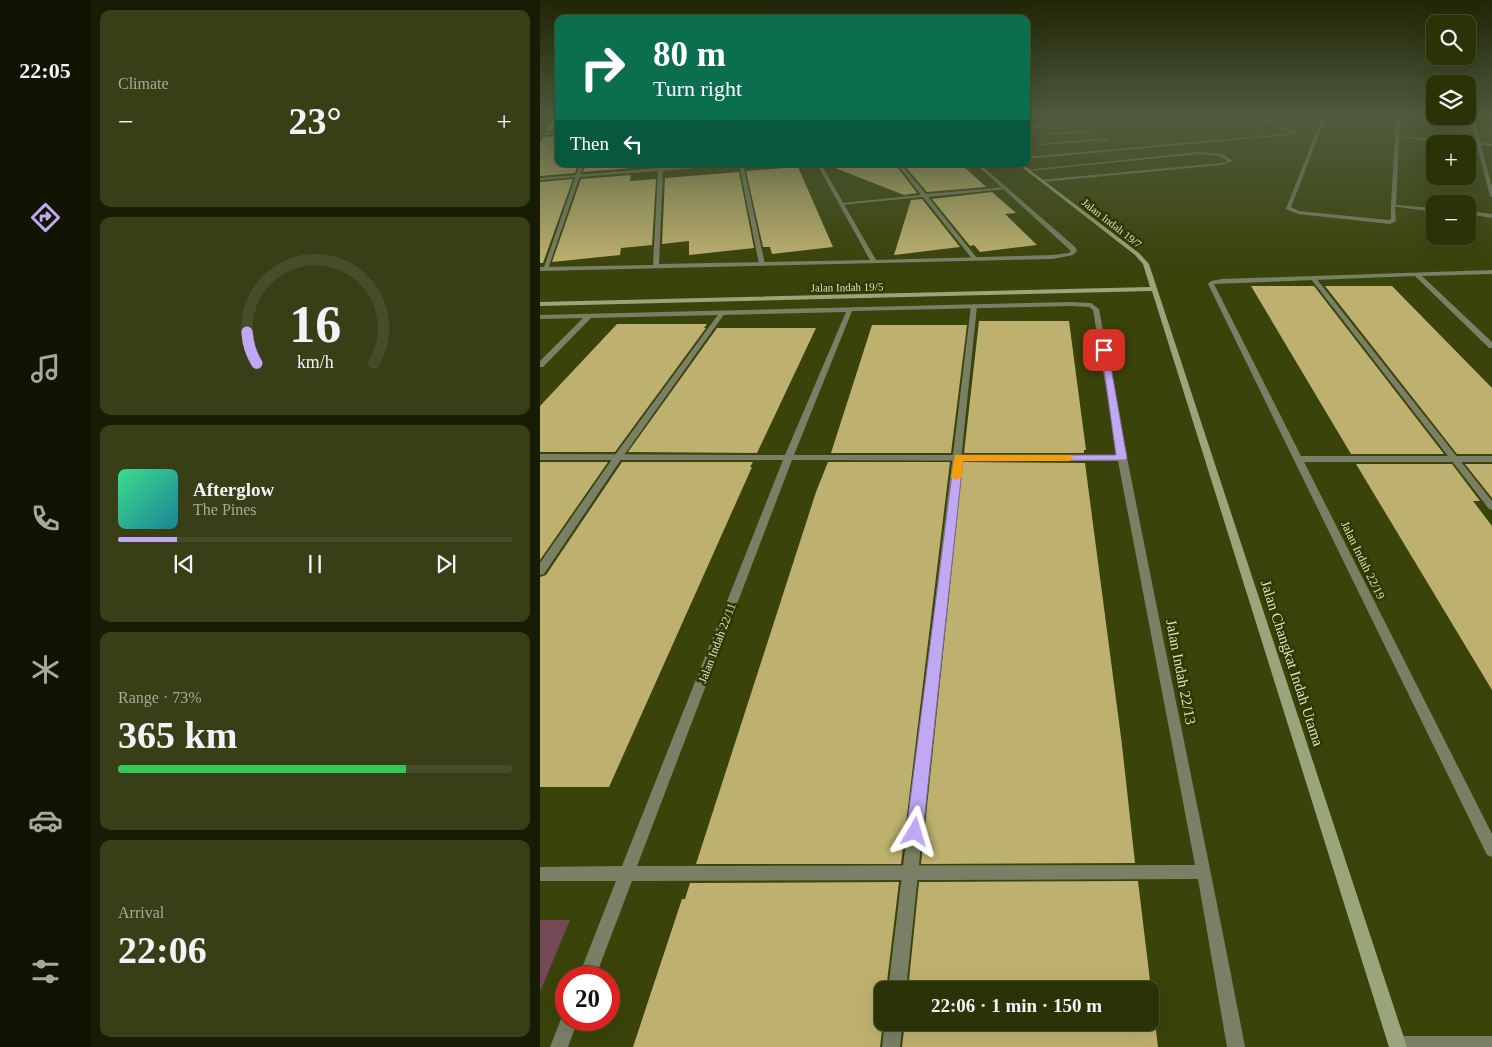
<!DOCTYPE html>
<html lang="en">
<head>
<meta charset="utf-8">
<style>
  :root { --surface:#2c3208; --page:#383e16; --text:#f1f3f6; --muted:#a6aa9c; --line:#484d29; --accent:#c0a8f3 }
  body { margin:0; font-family:Georgia,serif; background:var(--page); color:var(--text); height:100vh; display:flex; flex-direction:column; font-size:19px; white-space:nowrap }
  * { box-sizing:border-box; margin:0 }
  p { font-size:16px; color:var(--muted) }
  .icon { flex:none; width:28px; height:28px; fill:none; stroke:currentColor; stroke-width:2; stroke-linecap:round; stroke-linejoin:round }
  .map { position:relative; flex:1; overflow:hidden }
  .details { display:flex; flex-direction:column; gap:10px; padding:10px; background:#181c04; width:450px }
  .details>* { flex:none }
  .guide { position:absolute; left:15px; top:15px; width:475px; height:152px; border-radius:10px; box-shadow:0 5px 20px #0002,0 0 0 1px var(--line); background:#0b6e4f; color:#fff; overflow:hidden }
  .buttons { position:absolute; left:886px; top:15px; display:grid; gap:10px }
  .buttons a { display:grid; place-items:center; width:50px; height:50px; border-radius:10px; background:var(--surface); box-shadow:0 5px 20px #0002,0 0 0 1px var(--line); font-size:25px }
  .speed { position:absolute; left:15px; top:966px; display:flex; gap:10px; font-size:25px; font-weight:700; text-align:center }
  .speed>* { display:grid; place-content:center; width:65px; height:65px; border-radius:50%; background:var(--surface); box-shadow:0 5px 20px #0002,0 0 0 1px var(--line); line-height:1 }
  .speed .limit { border:8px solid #d22; background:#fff; color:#111 }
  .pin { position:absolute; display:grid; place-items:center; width:42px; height:42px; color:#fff; margin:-21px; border-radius:10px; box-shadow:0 2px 8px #0006 }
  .me { position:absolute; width:55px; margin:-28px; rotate:7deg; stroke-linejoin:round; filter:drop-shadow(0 0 4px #0008) }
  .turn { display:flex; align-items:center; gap:18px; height:105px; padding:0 15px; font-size:22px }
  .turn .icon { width:65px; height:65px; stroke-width:2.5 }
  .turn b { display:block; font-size:35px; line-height:42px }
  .then { display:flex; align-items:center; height:48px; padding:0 15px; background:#0003; gap:10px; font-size:19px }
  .big { font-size:38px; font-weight:700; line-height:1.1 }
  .details .card { flex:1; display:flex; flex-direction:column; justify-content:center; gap:8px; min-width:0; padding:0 18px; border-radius:10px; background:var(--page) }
  .details .dial { align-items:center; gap:0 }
  .dial svg { height:130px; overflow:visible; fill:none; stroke:var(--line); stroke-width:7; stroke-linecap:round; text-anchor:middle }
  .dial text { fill:var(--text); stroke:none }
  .song { display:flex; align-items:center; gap:15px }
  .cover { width:60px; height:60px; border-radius:8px; background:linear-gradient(135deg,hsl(150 70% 55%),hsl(190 70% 35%)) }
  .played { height:5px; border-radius:2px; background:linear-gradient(90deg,var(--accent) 15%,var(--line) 15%) }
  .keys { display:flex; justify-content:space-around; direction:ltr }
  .heat { display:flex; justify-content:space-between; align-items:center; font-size:28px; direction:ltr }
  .charge { height:8px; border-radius:4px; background:linear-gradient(90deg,#34c759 73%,var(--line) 0) }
  .trip { position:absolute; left:334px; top:981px; width:285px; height:50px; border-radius:10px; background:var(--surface); box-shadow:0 5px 20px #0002,0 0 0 1px var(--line); font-weight:700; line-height:50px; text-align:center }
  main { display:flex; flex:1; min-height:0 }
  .tab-bar { display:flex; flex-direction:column; width:90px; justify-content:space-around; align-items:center; background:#121403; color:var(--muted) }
  .tab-bar .icon { width:35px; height:35px }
  .tab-bar .selected { color:var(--accent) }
  .tab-bar b { font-size:22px; color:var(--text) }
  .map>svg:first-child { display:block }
</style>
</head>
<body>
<main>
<nav class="tab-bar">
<b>22:05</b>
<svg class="icon selected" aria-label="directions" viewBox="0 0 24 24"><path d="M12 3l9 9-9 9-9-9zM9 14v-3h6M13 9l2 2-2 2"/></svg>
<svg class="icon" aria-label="music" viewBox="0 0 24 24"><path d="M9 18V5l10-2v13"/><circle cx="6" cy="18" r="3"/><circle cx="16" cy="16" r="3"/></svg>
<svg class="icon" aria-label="phone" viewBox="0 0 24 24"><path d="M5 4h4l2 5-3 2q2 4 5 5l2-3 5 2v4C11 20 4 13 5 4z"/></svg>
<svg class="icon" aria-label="climate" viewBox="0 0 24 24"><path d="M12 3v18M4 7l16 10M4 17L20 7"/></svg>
<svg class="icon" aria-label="car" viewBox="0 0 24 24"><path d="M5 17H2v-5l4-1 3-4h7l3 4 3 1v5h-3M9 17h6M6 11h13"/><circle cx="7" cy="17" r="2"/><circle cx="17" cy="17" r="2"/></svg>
<svg class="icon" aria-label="filters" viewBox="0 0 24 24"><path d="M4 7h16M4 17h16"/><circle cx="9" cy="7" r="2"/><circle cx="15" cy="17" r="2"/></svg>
</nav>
<section class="details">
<div class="card"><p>Climate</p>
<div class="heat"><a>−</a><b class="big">23°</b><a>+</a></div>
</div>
<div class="card dial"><svg viewBox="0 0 100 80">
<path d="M14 69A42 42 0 1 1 86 69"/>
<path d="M14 69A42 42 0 0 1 8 50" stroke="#c0a8f3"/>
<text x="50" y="56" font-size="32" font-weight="700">16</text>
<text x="50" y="72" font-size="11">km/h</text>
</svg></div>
<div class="card">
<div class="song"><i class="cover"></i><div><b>Afterglow</b><p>The Pines</p></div></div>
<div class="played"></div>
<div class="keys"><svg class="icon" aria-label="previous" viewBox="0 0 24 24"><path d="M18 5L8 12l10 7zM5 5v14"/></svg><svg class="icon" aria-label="pause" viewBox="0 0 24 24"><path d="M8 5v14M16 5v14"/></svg><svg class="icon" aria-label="next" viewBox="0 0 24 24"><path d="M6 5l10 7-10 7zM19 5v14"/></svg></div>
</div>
<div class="card"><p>Range · 73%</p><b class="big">365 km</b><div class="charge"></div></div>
<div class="card"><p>Arrival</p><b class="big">22:06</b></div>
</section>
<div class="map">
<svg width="952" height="1047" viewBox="0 0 952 1047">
  <rect width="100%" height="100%" fill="#3a430a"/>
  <polygon fill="#754856" points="0,920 30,920 0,992"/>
  <g fill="#beb16f">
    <polygon points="12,117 19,117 19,130 6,131"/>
    <polygon points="19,136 19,164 38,164 35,173 0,176 0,143 3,137"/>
    <polygon points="46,164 93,164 92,168 43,172"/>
    <polygon points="291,164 355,164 377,193 364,195 290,166"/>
    <polygon points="363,164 421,164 446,187 387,192"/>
    <polygon points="258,167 293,247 232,254 230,247 223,247 206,171"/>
    <polygon points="199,172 214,248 149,255 149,241 122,244 125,178"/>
    <polygon points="91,175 90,181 116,179 112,245 81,248 80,255 12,262 41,179"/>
    <polygon points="33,179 3,263 0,263 0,182"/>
    <polygon points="452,192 476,213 465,214 497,245 440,252 434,245 430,246 392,199"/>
    <polygon points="382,199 420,247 354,255 371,200"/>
    <polygon points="711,286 774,286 904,454 811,454"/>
    <polygon points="785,286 852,286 952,388 952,454 917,454"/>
    <polygon points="439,321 529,321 546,450 544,450 544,453 424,453"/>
    <polygon points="77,324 167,324 164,328 166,328 75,452 0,452 0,406"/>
    <polygon points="332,325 427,325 411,453 291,453"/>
    <polygon points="177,328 276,328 217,453 88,452"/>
    <polygon points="0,462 68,462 0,560"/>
    <polygon points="82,462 213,462 210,467 212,467 69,787 0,787 0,577 6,575"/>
    <polygon points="288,462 410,462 361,864 156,864 276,492"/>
    <polygon points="423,462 545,463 582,745 595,863 381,864"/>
    <polygon points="816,464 912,464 940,501 933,501 952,526 952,690"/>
    <polygon points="925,464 952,464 952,498"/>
    <polygon points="598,881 618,1047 362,1047 365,1022 610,1022 610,990 368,990 379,882"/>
    <polygon points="359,882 346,990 342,990 343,1022 340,1047 93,1047 142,899 145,899 150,883"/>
  </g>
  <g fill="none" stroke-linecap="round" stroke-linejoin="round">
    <g fill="#7a8066" fill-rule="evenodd">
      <polygon points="613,117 633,117 486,129 486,127"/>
      <polygon points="715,117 721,117 760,134 486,159 486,157 753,133"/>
      <polygon points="782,117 786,117 751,207 759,211 849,220 851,219 851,206 853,205 855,206 856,221 850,224 758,214 746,209"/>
      <polygon points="930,117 934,117 941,143 952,144 952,146 941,145 952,187 952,197 950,196 937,145 855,137 857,136 936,142"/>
      <polygon points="553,130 554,132 486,136 488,135"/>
      <polygon points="567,138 568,140 499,145 497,144"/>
      <polygon points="659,152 682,154 693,161 681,165 502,182 500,180 681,163 688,161 679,156 659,154 488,171 486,170"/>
      <polygon points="40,164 44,164 8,269 3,270"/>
      <polygon points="199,164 203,164 225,264 222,266 219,264"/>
      <polygon points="357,164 361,164 386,194 467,187 465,189 388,197 437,258 437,260 433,260 383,197 300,205 302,203 381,195"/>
      <polygon points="771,277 775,277 952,501 952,510 949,509 771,279"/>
      <polygon points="434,304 437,306 366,990 348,990 431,306"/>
      <polygon points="180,312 185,313 82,458 4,574 0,575 0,563 75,455"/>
      <polygon points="345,1022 363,1022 360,1047 342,1047"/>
    </g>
    <g fill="#7a8066" fill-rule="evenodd">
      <polygon points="856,117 860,117 856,205 895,208 895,212 851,206"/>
      <polygon points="19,132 19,134 0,135 0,133"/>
      <polygon points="119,164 123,164 123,168 194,164 123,171 119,264 330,260 277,164 281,164 336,260 513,255 529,253 531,251 436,164 440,164 535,247 537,251 533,255 513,259 0,271 0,267 113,265 118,171 0,180 0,178 119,168"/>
      <polygon points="928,211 952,214 952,218 928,214"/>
      <polygon points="952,270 952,274 882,276 952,342 952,348 949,348 875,276 674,284 761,456 952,456 952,462 764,462 952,834 952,857 947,855 668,284 671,281 682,279"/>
      <path d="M 531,302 L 551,303 L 559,309 C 604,556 658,801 705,1047 L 687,1047 L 658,879 L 92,881 L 55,978 L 38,978 L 76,881 L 0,881 L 0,867 L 82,866 L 243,460 L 0,460 L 0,454 L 245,455 L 306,312 L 51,318 L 3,367 L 0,367 L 0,361 L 43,318 L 0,319 L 0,315 ZM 531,306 L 549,307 L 553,310 L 577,455 L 254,455 L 312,311 ZM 252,460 L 578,461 L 655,865 L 97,866 Z"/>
      <polygon points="26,1012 26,1020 38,1020 28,1047 10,1047 23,1014"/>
      <polygon points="858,1036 952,1036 952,1047 850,1047 852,1039"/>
    </g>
    <polygon fill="#9ba57b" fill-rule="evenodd" points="478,164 482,164 599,253 609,264 867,1047 849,1047 612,291 0,306 0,302 610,287 603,264 595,255"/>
  </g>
  <linearGradient id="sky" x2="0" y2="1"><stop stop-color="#202506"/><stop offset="0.44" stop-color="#4f5b3e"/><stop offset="1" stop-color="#4f5b3e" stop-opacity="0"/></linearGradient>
  <rect width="952" height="264" fill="url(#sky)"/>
  <polygon fill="#c0a8f3" stroke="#7d6d9e" points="561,348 568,350 587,458 585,460 423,461 383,832 381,838 375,840 369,838 366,832 414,458 419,455 576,455"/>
  <polygon fill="#f59e0b" points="415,455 529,455 534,458 529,461 423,461 422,477 416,480 411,477"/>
  <g text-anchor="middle" stroke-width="5" stroke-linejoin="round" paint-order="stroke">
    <g font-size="11" fill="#dbe2c6" stroke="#303800">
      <text transform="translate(572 223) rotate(38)" y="4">Jalan Indah 19/7</text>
      <text transform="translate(307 287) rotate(-1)" y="4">Jalan Indah 19/5</text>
    </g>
    <g font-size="12" fill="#dbe2c6" stroke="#303800">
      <text transform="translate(823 560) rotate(64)" y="4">Jalan Indah 22/19</text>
      <text transform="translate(177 643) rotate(-69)" y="4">Jalan Indah 22/11</text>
    </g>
    <g font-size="15" fill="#dbe2c6" stroke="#303800">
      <text transform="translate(752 663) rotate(72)" y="5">Jalan Changkat Indah Utama</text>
      <text transform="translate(641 672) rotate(79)" y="5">Jalan Indah 22/13</text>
    </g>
  </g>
</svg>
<div class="buttons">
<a><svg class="icon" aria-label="search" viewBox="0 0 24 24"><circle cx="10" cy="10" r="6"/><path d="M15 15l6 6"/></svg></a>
<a><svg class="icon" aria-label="layers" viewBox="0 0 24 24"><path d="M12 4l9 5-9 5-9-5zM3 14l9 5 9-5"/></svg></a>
<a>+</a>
<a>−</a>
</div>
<div class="speed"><div class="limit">20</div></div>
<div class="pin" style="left:564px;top:350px;background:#d93025"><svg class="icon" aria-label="arrive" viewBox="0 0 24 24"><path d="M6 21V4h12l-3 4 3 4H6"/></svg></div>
<svg class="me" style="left:375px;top:832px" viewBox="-20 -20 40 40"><path d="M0-17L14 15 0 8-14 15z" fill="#c0a8f3" stroke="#fff" stroke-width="4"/></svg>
<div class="trip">22:06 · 1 min · 150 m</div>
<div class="guide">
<div class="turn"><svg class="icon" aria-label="right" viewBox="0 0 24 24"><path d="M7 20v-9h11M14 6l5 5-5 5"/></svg><div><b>80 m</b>Turn right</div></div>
<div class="then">Then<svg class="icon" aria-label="left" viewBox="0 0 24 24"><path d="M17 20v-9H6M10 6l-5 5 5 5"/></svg></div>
</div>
</div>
</main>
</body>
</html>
